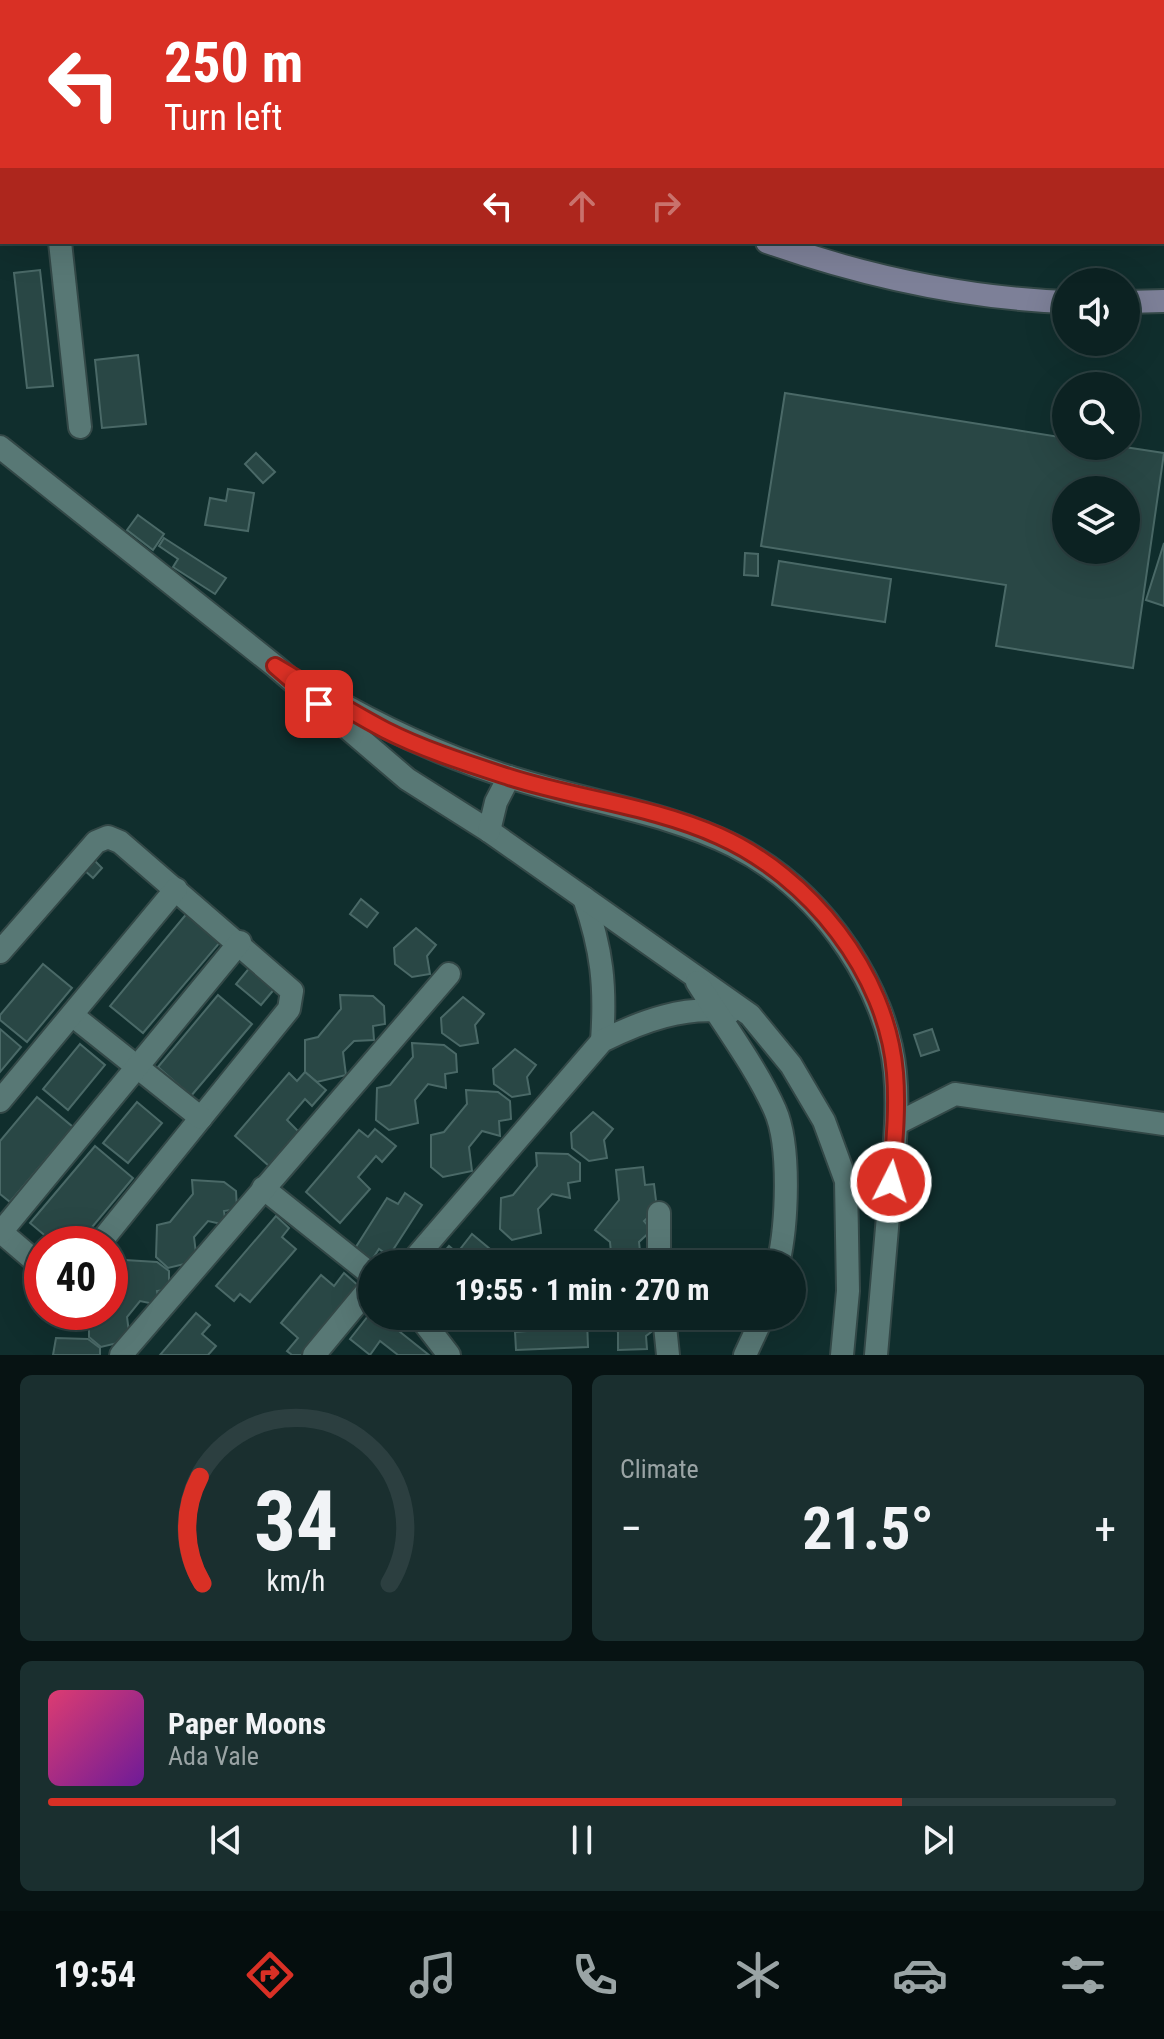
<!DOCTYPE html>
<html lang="en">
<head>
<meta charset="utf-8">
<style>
  :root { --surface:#0c2222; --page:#1a2f2f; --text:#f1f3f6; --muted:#9aa4a5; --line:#2c3f40; --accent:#d93025 }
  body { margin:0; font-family:"Roboto Condensed",sans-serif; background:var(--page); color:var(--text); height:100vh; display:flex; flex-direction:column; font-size:30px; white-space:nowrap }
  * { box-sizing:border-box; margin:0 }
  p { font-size:26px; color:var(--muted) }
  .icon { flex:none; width:44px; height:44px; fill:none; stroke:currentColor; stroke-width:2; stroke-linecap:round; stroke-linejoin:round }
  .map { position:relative; height:1355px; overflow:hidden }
  .drawer { display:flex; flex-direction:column; gap:20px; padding:20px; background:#071313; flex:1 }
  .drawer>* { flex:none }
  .banner { position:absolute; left:0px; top:0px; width:1164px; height:244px; box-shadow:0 8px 32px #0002,0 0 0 2px var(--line); background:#d93025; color:#fff; overflow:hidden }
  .controls { position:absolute; left:1052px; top:268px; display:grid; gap:16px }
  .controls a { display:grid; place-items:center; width:88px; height:88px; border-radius:50%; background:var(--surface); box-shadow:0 8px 32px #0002,0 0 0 2px var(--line); font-size:40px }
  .speed { position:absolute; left:24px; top:1226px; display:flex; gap:16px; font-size:40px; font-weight:700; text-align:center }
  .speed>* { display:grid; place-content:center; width:104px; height:104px; border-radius:50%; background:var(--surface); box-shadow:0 8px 32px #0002,0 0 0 2px var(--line); line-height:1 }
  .speed .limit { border:12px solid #d22; background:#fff; color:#111 }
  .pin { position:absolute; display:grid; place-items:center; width:68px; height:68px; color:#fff; margin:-34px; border-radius:16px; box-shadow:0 4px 12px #0006 }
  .me { position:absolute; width:88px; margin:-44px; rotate:5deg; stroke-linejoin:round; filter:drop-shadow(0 0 6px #0008) }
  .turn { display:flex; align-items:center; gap:28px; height:168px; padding:0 32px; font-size:36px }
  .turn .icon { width:104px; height:104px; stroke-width:2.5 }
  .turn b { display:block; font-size:56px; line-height:68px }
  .lanes { display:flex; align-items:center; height:76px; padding:0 32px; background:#0003; justify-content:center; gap:40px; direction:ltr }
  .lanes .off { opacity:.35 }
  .big { font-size:60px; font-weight:700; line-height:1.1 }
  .drawer .card { flex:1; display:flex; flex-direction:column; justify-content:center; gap:12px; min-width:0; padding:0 28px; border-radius:12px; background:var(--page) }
  .drawer .dial { align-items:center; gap:0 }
  .dial svg { height:208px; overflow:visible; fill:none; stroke:var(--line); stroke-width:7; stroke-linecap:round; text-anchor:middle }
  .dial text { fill:var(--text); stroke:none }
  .song { display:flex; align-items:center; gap:24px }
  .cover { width:96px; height:96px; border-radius:12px; background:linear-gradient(135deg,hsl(340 70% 55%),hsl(280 70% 35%)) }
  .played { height:8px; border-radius:4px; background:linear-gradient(90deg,var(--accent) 80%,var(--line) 80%) }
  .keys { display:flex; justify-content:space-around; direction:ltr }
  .heat { display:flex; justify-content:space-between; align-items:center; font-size:44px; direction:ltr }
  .drawer .tiles { flex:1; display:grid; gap:20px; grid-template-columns:1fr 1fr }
  .card:last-child { grid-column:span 2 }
  .trip { position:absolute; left:358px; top:1250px; width:448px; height:80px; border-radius:40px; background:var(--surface); box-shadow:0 8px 32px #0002,0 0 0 2px var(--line); font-weight:700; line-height:80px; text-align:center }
  .tabs { display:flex; height:128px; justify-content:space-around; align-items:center; background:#050e0e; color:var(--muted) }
  .tabs .icon { width:56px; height:56px }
  .tabs .selected { color:var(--accent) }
  .tabs b { font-size:36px; color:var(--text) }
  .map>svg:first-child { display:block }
</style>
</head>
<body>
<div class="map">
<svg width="1164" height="1355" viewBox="0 0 1164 1355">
  <rect width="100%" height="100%" fill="#102e2d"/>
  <g fill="#294745" stroke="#4a6967" stroke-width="2" fill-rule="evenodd">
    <polygon points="573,0 606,0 610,2 572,2"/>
    <polygon points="40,270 53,386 27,388 14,273"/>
    <polygon points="138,355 146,424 102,428 95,360"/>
    <path d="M 785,393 L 1066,438 L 1066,446 L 1118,446 L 1164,453 L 1133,668 L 996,646 L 1006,585 L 761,546 ZM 1066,490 L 1126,490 L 1126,550 L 1066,550 Z"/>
    <polygon points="256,453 275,472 263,483 245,464"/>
    <polygon points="228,489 254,493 248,531 205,525 210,498 226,501"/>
    <polygon points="138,515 164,534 153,550 127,530"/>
    <polygon points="164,538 226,578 215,594 173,567 178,559 159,546"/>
    <polygon points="1164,543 1164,606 1146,600"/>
    <polygon points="745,553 758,554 758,576 744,575"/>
    <polygon points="779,561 891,579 885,622 772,605"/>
    <polygon points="93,859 102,868 93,878 83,869"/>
    <polygon points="361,899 378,913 367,927 350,914"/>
    <polygon points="193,906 227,934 143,1033 110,1006"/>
    <polygon points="416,928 436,945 427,956 430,974 412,977 395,964 394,948"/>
    <polygon points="43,964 72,988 27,1042 0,1020 0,1015"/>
    <polygon points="251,966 276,987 261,1005 236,984"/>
    <polygon points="218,995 252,1024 191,1096 158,1067"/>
    <polygon points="340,995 373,996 384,1006 385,1024 373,1026 374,1040 354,1041 343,1052 346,1075 317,1082 305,1072 305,1040 318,1037 341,1009"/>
    <polygon points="463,997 484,1014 475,1025 478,1043 460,1046 442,1033 441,1018"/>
    <polygon points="0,1029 21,1047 0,1072"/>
    <polygon points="932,1029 939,1050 921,1056 914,1035"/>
    <polygon points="412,1043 444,1045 456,1054 457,1072 445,1074 446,1088 428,1084 415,1100 418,1123 389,1130 376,1120 377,1088 390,1085 413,1057"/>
    <polygon points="80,1044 105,1065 68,1110 43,1089"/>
    <polygon points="515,1049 536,1065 527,1077 530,1094 512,1097 494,1084 493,1069"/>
    <polygon points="305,1072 326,1090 312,1106 305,1099 287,1120 299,1132 269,1166 235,1136 289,1073 297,1081"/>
    <polygon points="466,1090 498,1092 510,1101 511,1119 499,1121 500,1136 482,1131 469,1147 472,1171 443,1177 431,1167 431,1135 444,1132 467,1104"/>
    <polygon points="37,1097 73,1127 10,1202 0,1194 0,1141"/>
    <polygon points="137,1102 162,1123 128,1163 103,1143"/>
    <polygon points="593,1112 613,1129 604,1140 607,1158 589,1161 572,1148 571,1133"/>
    <polygon points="375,1129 396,1146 382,1162 376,1156 358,1177 370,1189 340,1223 306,1192 359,1130 368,1137"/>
    <polygon points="95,1146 133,1178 78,1244 55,1244 30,1223"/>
    <polygon points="536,1153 568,1154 580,1163 580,1181 568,1183 570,1198 552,1194 538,1209 541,1233 512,1240 500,1229 501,1198 513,1195 537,1166"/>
    <polygon points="643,1167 645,1185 654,1184 657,1209 644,1221 652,1230 639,1242 641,1260 645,1264 612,1264 610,1242 595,1230 619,1200 616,1170"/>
    <polygon points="192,1180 224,1182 236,1191 237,1209 224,1211 226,1225 208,1221 194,1237 197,1261 168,1268 156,1257 157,1225 170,1222 193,1194"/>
    <polygon points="405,1193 422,1205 389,1256 379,1249 371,1261 354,1250 387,1198 398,1204"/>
    <polygon points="276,1216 289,1228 282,1237 296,1249 250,1302 240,1294 234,1301 216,1286"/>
    <polygon points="472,1234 496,1254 488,1264 434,1264 449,1246 457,1253"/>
    <polygon points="559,1250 560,1259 572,1258 573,1264 548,1264 547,1251"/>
    <polygon points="125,1260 157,1262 169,1271 169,1289 157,1291 159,1305 140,1301 127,1317 130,1340 101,1347 89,1337 89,1312 110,1312 110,1292 125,1274"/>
    <polygon points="344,1273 361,1288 303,1355 292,1355 287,1351 298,1338 281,1323 321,1275 334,1286"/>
    <polygon points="372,1311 372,1316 380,1316 429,1355 398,1355 380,1341 370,1355 350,1339"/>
    <polygon points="196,1313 210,1325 202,1334 216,1346 208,1355 160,1355"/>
    <polygon points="525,1316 575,1316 575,1321 587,1320 588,1347 516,1350 515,1332 526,1331"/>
    <polygon points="613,1316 658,1316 659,1326 646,1336 647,1349 618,1350 618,1332 607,1324"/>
    <polygon points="56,1338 88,1339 100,1348 100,1355 53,1355"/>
  </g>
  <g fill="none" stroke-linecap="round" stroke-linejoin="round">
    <defs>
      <g id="minor">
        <polyline points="60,242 80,427"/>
        <path d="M 584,898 C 602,950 606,986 602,1041"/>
        <polyline points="0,952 96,842 108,837 120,842 292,991 289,1009 99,1244"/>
        <polyline points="72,1015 201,1118"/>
        <polyline points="0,1101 176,889"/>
        <polyline points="896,1124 955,1094 1164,1124"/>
        <polyline points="263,1188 372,1275"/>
        <polyline points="659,1213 659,1264"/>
        <polyline points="0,1231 42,1267"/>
        <polyline points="1,1232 240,942"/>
        <path d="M 410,1264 L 602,1041 C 642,1021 685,1005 730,1012"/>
        <polyline points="419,1316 449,1355"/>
        <polyline points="664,1316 668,1355"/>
        <polyline points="121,1355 449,974"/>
        <polyline points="314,1355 372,1285"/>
      </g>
      <g id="tertiary">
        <polyline points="0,447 275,666 407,779 489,831 750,1015 791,1065 824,1121 846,1181 848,1291 842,1355"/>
        <path d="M 322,693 C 382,728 443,756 509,777 C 645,820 760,817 848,949 C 872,985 891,1029 895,1072 C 899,1112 894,1153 890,1193 C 885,1247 881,1301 876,1355"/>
        <polyline points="489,831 496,802 509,777"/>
        <path d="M 697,982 C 722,1022 756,1067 775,1110 C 791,1146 787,1226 778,1264"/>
        <polyline points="745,1355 763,1316"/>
      </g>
      <g id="secondary">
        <polyline points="0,78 2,78"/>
        <path d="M 767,242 C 864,276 963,298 1066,302"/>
        <polyline points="1126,302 1164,301"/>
      </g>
    </defs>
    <use href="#minor" stroke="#334847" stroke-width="26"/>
    <use href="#tertiary" stroke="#334847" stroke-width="26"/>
    <use href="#secondary" stroke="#334847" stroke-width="26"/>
    <use href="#minor" stroke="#587875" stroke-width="22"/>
    <use href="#tertiary" stroke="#587875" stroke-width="22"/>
    <use href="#secondary" stroke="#7d8098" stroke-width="22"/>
  </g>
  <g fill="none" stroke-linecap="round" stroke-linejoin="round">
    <defs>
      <path id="route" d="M 319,704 L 275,666 C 311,687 347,710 385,730 C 422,749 469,764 509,777 C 578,799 652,806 719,836 C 809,876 887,973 895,1073 C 898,1110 894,1146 891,1182"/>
    </defs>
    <use href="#route" stroke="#8d1f18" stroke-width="20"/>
    <use href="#route" stroke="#d93025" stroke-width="14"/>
  </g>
</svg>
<div class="controls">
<a><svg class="icon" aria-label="sound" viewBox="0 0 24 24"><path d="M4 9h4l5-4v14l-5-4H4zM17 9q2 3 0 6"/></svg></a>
<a><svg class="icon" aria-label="search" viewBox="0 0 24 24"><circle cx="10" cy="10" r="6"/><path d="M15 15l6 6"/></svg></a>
<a><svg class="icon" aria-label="layers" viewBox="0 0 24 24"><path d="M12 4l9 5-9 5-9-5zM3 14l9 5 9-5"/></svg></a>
</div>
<div class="speed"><div class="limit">40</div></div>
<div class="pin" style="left:319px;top:704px;background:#d93025"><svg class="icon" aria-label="arrive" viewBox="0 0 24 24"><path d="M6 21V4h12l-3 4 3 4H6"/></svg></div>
<svg class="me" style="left:891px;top:1182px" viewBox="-20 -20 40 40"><circle r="17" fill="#d93025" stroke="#fff" stroke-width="3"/><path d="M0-11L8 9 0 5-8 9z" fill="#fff"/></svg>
<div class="trip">19:55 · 1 min · 270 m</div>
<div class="banner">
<div class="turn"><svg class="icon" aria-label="left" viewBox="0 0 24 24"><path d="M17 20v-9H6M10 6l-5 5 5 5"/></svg><div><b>250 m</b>Turn left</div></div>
<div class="lanes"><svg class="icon" aria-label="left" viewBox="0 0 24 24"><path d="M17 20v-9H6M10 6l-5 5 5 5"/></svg><svg class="icon off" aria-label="ahead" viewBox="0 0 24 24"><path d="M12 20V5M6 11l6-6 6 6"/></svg><svg class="icon off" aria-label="right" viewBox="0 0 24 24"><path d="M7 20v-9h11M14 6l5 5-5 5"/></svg></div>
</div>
</div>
<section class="drawer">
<div class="tiles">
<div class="card dial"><svg viewBox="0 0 100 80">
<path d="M14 69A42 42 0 1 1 86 69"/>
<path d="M14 69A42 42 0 0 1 13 28" stroke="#d93025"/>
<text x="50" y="56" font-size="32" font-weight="700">34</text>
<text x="50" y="72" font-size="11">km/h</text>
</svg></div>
<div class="card"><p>Climate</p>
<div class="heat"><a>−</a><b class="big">21.5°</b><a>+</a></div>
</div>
<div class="card">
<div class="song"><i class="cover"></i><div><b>Paper Moons</b><p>Ada Vale</p></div></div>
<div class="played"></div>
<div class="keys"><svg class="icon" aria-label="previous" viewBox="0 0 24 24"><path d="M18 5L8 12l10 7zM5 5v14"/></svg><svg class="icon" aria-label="pause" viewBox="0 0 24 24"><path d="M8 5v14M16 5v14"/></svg><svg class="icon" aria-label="next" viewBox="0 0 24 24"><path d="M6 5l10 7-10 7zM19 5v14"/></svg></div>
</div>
</div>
</section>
<nav class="tabs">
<b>19:54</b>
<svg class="icon selected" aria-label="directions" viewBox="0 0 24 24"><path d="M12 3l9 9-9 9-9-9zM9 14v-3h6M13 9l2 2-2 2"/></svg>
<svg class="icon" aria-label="music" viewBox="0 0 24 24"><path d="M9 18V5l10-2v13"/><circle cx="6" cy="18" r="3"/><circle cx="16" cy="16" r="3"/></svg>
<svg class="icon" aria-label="phone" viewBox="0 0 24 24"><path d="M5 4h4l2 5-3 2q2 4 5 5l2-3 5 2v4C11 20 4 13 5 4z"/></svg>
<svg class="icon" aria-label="climate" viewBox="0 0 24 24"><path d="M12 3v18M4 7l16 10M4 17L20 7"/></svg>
<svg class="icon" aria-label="car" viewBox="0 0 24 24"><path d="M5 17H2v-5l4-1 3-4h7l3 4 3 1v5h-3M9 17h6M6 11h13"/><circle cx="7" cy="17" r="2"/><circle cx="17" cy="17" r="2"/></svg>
<svg class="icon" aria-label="filters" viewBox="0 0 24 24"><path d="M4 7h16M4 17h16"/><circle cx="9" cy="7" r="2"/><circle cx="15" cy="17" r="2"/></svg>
</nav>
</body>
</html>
